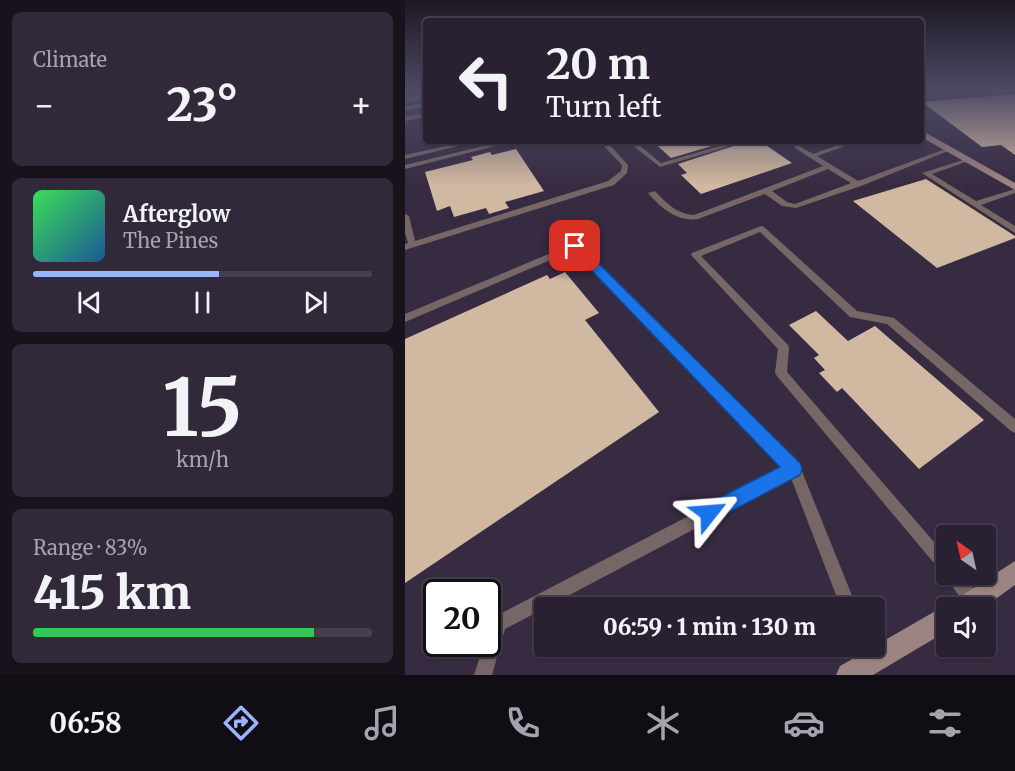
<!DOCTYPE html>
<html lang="en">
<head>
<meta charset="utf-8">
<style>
  :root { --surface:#292032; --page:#31283a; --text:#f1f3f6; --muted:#a5a3ac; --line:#453e4d; --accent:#98b5fd }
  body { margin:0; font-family:Merriweather,serif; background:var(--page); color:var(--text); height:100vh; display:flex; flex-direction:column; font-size:22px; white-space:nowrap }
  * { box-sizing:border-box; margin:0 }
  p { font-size:20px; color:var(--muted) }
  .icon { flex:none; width:33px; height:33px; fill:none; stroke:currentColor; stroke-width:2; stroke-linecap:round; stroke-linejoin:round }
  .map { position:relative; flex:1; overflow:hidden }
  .side { display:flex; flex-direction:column; gap:12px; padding:12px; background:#17121c; width:405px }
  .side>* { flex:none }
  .banner { position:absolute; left:18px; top:18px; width:501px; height:126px; border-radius:6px; box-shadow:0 2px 4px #0004,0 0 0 2px var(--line); background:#292032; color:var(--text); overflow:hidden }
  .needle { width:39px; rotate:326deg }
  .buttons { position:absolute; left:531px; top:525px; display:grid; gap:12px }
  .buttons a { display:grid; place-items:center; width:60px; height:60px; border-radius:6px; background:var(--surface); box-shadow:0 2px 4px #0004,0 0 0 2px var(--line); font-size:30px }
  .speed { position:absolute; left:18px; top:579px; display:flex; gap:12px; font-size:30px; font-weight:700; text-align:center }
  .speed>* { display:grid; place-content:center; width:78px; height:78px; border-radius:50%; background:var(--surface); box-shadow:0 2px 4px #0004,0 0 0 2px var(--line); line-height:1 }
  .speed .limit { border:3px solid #111; border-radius:9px; background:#fff; color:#111 }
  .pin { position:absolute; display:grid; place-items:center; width:51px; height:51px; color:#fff; margin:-26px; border-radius:12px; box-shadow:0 3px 9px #0006 }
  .me { position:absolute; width:66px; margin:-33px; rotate:62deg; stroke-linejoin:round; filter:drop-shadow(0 0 4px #0008) }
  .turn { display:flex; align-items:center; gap:21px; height:126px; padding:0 24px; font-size:27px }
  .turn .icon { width:78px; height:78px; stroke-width:2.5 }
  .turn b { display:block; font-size:42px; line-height:51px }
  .big { font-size:45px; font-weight:800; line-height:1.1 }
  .side .card { flex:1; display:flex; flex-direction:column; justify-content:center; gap:9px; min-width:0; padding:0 21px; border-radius:9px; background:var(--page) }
  .side .dial { align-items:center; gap:0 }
  .dial b { font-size:78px; line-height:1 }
  .song { display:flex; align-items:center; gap:18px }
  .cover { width:72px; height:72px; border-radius:9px; background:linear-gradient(135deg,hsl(130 70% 55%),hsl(210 70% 35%)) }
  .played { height:6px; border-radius:3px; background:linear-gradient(90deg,var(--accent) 55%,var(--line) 55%) }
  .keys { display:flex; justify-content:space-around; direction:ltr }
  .heat { display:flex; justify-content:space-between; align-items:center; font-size:33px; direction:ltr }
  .charge { height:9px; border-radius:4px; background:linear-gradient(90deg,#34c759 83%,var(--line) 0) }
  .trip { position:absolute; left:129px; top:597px; width:351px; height:60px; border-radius:6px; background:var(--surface); box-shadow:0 2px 4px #0004,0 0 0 2px var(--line); font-weight:800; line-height:60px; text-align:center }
  .dock { display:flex; height:96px; justify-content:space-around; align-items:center; background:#100d14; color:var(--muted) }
  .dock .icon { width:42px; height:42px }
  .dock .active { color:var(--accent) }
  .dock b { font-size:27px; color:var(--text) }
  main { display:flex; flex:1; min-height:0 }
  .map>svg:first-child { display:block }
</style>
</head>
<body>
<main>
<section class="side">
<div class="card"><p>Climate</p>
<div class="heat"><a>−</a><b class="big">23°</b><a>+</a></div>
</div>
<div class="card">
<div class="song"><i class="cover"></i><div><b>Afterglow</b><p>The Pines</p></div></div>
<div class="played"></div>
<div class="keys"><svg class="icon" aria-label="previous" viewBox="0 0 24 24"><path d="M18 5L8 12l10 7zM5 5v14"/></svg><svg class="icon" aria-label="pause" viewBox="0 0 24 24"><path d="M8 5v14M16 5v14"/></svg><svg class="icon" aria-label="next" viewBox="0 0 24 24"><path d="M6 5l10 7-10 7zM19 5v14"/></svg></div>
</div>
<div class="card dial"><b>15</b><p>km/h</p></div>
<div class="card"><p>Range · 83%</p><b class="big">415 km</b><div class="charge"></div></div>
</section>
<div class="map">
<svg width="610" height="675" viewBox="0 0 610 675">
  <rect width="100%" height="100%" fill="#372b42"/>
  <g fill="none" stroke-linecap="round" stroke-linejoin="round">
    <polyline stroke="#6881a5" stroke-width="4" points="0,109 21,104"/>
  </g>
  <g fill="#d1b8a0">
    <polygon points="610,94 610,155 596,145 577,147 517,102"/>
    <polygon points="247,141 324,141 266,158"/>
    <polygon points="344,141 355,141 387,163 296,194 276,175 282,173 273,164"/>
    <polygon points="111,149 139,191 100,202 104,208 84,214 81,208 49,217 45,206 32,211 20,172 68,160 66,157 85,152 87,155"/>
    <polygon points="521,179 610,236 610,238 532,268 448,201"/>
    <polygon points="160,272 194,313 180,320 254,412 0,583 0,339 142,275 145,279"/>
    <polygon points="411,311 443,341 470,326 579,420 514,469 437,388 432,392 414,373 420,370 409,358 414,355 384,325"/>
  </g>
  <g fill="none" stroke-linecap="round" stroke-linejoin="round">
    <g fill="#766766" fill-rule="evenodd">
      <polygon points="21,94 21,98 0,103 0,99"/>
      <polygon points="21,113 21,117 0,121 0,117"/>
      <polygon points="44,141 50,141 53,146 0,159 0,155 46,145"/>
      <polygon points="63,141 78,141 67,145"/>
      <polygon points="99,141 110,141 0,169 0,165"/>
      <polygon points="194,141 201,141 223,165 222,173 209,185 0,250 0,244 3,243 0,233 0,214 4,216 10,241 203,181 216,171 217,165"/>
      <polygon points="222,141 229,141 256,163 332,141 342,141 255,167"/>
      <path d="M 445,141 L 454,141 L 412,156 L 453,181 L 543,148 L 548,149 L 456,186 L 391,208 L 377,206 L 360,194 L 293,219 C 272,222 256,208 243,193 L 250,191 C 261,203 272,214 289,215 L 418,166 L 390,148 L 390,146 L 394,146 L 408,154 ZM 423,169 L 446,183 L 390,204 L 382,202 L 367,191 Z"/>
      <polygon points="561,159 566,160 527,174 571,201 610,189 610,193 576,205 610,226 610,233 517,173"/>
      <polygon points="356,226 359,227 452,311 489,318 610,419 610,433 606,431 482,324 445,317 355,232 296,256 383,345 384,348 382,372 542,557 542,574 556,574 574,595 576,601 574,607 562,607 539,575 372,376 370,373 373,349 286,255 287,253"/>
      <polygon points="170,243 173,244 394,464 452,608 436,608 386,478 100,629 87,675 69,675 79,644 82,644 82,631 87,618 378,467 169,250 0,322 0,314"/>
      <polygon points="449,646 466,646 472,665 469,671 463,674 457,671"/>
    </g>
    <g fill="#9c8483" fill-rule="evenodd">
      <polygon points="516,130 610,183 610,190 516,137"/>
      <polygon points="610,561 610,585 578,608 542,608 542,631 468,675 431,675 435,666 534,609 542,605 547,607 550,600"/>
    </g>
  </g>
  <linearGradient id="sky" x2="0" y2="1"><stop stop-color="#1e1824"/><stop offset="0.49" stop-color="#4d4a65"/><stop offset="1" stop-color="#4d4a65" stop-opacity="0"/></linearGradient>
  <rect width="610" height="185" fill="url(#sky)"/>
  <polygon fill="#1a73e8" stroke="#114b97" stroke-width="1.5" points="170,243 174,244 395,463 397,469 395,475 311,519 304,522 298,519 295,513 298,506 375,467 166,249 166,244"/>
</svg>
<div class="buttons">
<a><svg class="needle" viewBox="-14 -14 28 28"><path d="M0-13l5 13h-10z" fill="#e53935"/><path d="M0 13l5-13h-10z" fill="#a5a3ac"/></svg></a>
<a><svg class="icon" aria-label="sound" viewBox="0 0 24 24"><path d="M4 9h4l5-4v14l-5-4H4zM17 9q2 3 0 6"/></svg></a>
</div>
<div class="speed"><div class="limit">20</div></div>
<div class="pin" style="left:170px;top:246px;background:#d93025"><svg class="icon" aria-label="arrive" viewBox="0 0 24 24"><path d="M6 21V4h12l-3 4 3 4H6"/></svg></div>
<svg class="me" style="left:304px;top:513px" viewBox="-20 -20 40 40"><path d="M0-17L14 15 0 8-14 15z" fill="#1a73e8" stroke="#fff" stroke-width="4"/></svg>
<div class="trip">06:59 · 1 min · 130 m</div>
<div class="banner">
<div class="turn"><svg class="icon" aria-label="left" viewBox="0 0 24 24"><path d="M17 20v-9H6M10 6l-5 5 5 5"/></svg><div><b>20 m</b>Turn left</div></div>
</div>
</div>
</main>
<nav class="dock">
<b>06:58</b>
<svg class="icon active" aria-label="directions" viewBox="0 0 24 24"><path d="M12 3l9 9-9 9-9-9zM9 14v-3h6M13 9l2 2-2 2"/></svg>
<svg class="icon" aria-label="music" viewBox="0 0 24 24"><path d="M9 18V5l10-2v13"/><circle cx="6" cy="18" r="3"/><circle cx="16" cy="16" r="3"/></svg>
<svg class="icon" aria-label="phone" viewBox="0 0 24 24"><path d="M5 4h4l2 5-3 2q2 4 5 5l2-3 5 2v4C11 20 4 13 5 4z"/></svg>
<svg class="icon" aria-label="climate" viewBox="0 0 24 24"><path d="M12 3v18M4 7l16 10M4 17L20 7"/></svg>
<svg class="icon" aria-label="car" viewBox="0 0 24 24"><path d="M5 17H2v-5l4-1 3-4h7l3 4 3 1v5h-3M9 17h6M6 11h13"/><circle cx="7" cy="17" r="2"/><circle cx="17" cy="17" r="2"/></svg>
<svg class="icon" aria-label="filters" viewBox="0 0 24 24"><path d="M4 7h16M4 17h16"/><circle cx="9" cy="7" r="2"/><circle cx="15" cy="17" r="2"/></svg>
</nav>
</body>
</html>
